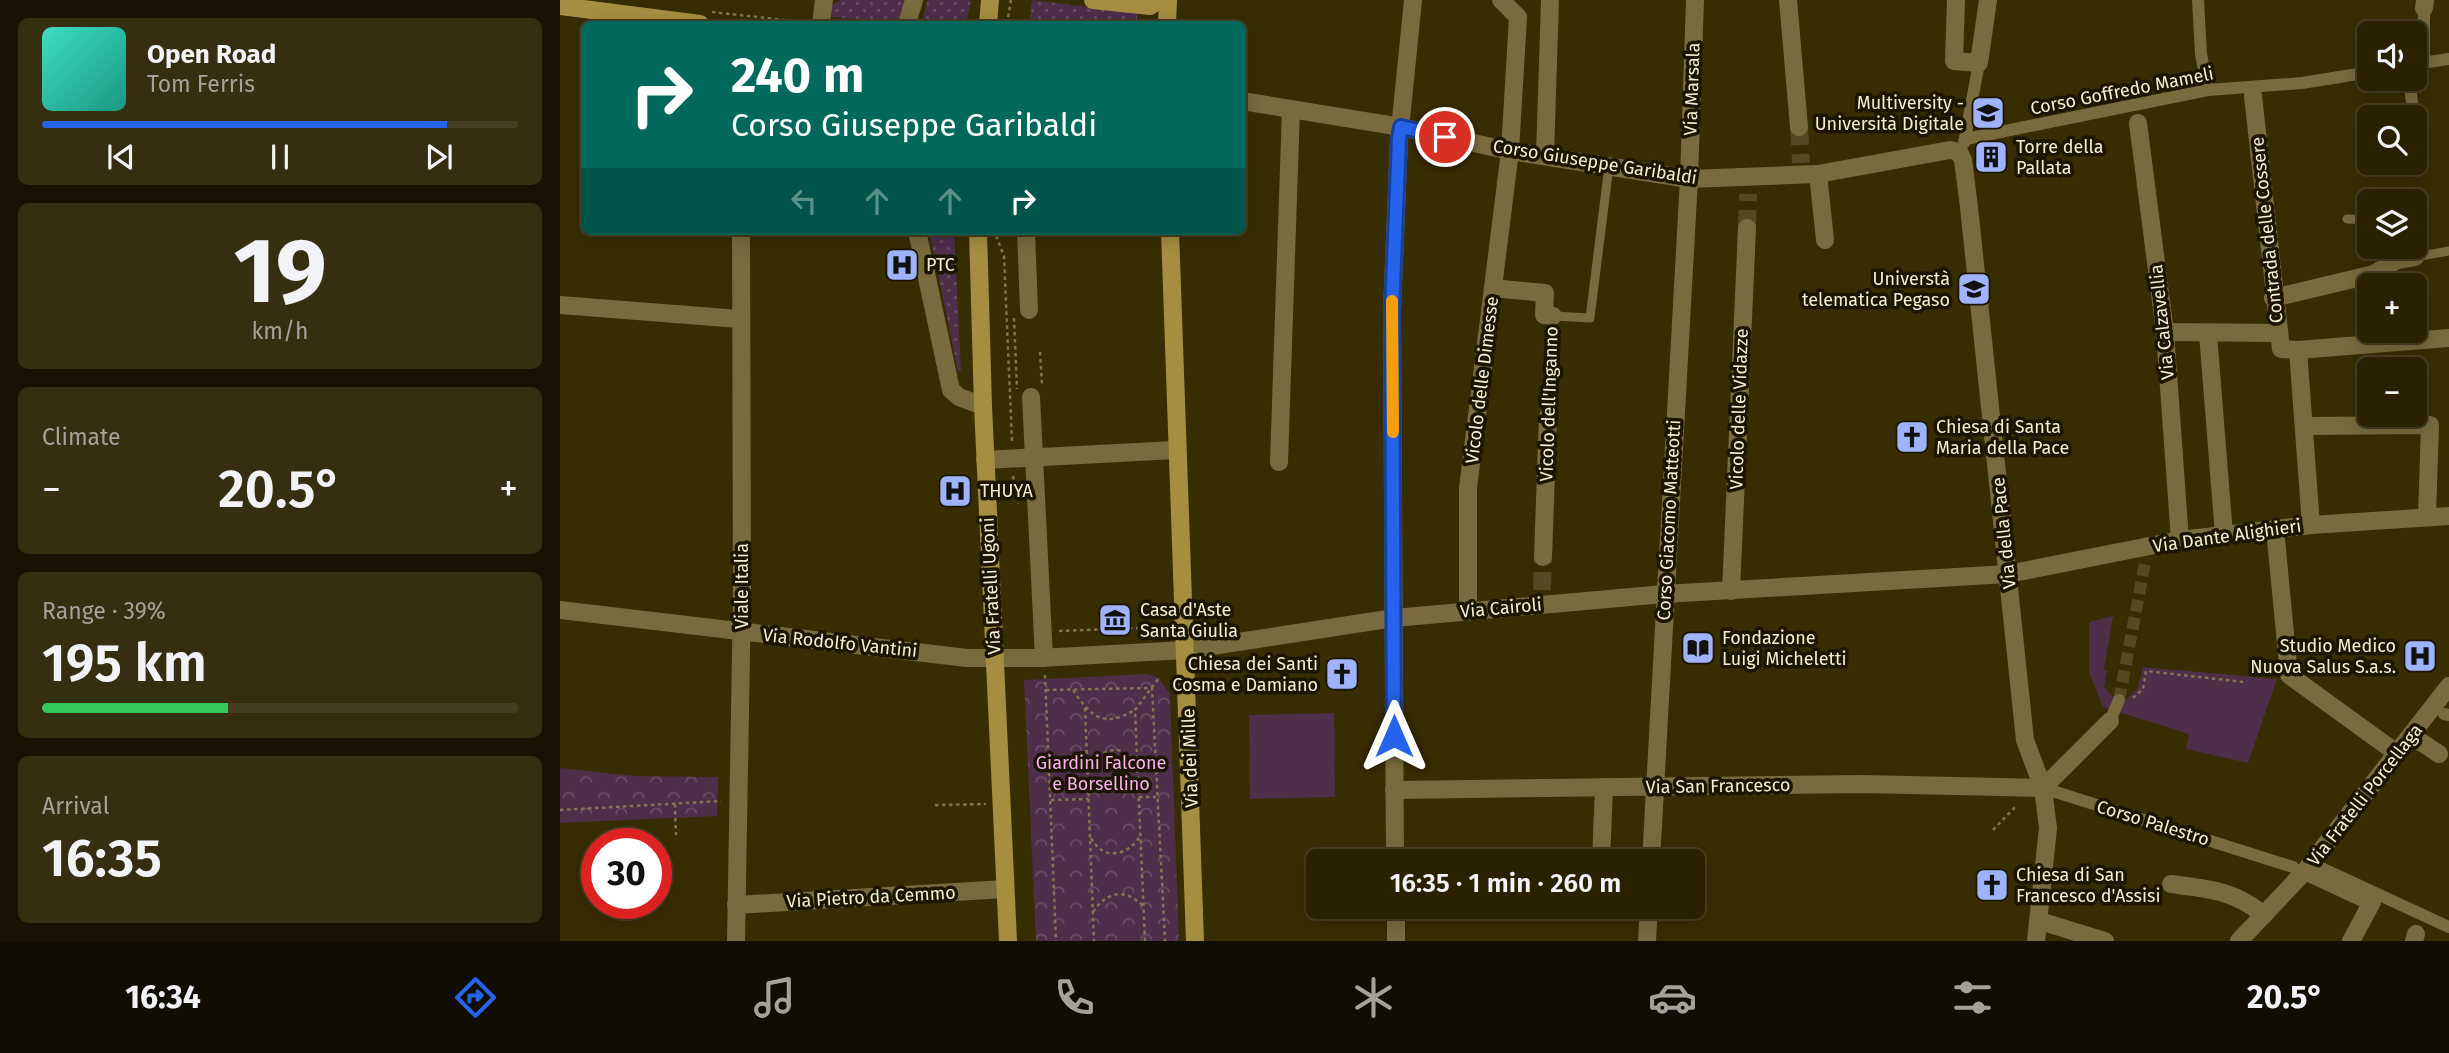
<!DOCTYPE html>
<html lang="en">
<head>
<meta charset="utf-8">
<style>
  :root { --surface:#2a2101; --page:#362e10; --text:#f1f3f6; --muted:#a5a399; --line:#463e23; --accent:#2563eb }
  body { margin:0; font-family:"Fira Sans",sans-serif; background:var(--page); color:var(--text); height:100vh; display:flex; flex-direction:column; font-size:26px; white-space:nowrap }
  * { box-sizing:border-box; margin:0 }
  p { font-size:23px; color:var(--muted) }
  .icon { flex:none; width:38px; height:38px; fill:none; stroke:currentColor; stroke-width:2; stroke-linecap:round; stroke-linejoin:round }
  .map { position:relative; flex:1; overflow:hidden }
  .side { display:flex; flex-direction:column; gap:18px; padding:18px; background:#171201; width:560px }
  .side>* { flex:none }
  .hud { position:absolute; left:21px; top:21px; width:665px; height:214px; border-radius:10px; box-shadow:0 4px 18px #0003,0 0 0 2px var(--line); background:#00695c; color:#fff; overflow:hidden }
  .fabs { position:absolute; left:1797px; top:21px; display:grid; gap:14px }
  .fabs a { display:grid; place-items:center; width:70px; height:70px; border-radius:10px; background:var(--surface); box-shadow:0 4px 18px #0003,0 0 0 2px var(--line); font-size:35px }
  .speed { position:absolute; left:21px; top:828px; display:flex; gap:14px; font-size:35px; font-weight:700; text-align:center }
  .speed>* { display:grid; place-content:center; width:91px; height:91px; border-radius:50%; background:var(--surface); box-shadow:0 4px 18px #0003,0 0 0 2px var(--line); line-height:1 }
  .speed .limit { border:10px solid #d22; background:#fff; color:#111 }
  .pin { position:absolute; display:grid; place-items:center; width:60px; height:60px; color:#fff; margin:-30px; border:4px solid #fff; border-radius:50%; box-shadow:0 2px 7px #0007 }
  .me { position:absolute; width:77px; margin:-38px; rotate:0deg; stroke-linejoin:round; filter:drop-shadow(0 0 5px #0008) }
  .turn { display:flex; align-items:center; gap:24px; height:147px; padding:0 35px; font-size:32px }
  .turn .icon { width:91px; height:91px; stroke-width:2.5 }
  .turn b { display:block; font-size:49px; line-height:60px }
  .lanes { display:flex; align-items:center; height:66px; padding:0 35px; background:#0003; justify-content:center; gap:35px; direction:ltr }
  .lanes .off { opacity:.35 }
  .big { font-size:52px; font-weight:600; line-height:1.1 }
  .side .tile { flex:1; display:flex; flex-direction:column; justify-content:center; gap:10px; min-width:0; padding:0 24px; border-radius:10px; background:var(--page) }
  .side .dial { align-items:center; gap:0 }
  .dial b { font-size:91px; line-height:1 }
  .song { display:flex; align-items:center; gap:21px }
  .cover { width:84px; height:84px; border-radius:10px; background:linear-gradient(135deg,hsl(170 70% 55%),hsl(170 70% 35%)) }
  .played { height:7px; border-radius:4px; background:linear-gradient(90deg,var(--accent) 85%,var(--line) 85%) }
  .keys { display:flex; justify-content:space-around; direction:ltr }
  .heat { display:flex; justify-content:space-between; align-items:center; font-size:38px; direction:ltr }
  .charge { height:10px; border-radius:5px; background:linear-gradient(90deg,#34c759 39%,var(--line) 0) }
  .trip { position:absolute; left:746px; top:849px; width:399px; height:70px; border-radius:10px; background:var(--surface); box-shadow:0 4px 18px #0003,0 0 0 2px var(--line); font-weight:600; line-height:70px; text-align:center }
  .menu { display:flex; height:112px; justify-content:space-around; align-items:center; background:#110d00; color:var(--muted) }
  .menu .icon { width:49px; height:49px }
  .menu .selected { color:var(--accent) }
  .menu b { font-size:32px; color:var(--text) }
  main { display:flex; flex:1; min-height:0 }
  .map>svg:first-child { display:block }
</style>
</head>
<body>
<main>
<section class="side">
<div class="tile">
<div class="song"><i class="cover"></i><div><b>Open Road</b><p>Tom Ferris</p></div></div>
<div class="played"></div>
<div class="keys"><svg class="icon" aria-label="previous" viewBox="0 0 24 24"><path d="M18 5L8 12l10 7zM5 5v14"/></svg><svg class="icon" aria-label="pause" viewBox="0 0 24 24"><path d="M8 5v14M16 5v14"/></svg><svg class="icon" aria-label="next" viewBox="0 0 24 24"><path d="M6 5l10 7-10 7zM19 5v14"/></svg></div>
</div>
<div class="tile dial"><b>19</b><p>km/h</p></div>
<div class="tile"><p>Climate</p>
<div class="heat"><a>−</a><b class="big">20.5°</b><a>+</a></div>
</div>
<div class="tile"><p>Range · 39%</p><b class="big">195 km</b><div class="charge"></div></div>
<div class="tile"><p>Arrival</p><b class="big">16:35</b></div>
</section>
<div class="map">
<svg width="1889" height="941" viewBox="0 0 1889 941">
  <defs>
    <pattern id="grass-dots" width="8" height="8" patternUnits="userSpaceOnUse" patternTransform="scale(1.75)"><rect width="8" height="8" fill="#4f2e4a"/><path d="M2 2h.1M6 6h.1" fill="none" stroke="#694d63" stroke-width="1.8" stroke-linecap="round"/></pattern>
    <pattern id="forest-crowns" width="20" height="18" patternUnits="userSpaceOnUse" patternTransform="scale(1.75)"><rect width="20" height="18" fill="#4f2e4a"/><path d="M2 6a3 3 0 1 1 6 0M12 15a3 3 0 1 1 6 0" fill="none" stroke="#694d63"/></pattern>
  </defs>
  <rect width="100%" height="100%" fill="#382c01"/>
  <g fill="url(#grass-dots)">
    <polygon points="280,0 345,0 337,23 271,17 272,6"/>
    <polygon points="368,0 411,0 406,24 361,24"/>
    <polygon points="472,0 577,13 577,24 469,24"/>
    <polygon points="369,231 394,231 401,371 398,371"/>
  </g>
  <g fill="url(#forest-crowns)">
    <polygon points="587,674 599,678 610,694 619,941 476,941 464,680"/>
    <polygon points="0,768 74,776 158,777 157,816 0,823"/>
  </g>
  <g fill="#4f2e4a">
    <polygon points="1553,616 1544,670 1547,671 1544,687 1554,698 1565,700 1578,688 1583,667 1717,679 1688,763 1626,749 1629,734 1543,707 1529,672 1529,622"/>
    <polygon points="774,713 775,797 690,799 689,715"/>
  </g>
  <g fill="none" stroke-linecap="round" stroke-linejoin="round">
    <polyline stroke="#544920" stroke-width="12" stroke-dasharray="12 6" stroke-linecap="butt" points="1559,700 1586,558"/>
    <g stroke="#544920" stroke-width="18" stroke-dasharray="18 9" stroke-linecap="butt">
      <polyline points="1239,127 1241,163"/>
      <polyline points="1187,228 1188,194"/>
      <polyline points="982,590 983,557"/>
    </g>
    <g stroke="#807550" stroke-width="2.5" stroke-dasharray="3.5 3.5" stroke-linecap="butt">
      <polyline points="152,12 243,22"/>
      <polyline points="447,24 451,0"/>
      <polyline points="436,236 444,256 452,441"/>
      <polyline points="454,318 457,389"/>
      <polyline points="480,352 482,384"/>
      <polyline points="453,476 458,504"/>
      <polyline points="499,631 601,627"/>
      <polyline points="485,675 496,941"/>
      <polyline points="486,690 592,688 605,941"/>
      <path d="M 513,690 C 532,718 543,728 575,710"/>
      <polyline points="1573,698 1583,689 1586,671 1684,682"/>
      <polyline points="525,708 534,941"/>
      <path d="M 529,768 C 541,747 565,742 577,766"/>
      <polyline points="579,797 596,797"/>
      <polyline points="491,800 528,799"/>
      <polyline points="115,804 116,835"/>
      <polyline points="375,805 426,804"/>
      <polyline points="0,810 161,801"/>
      <polyline points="1433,830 1457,805"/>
      <path d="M 531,838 C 544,862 569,855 580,836"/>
      <path d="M 533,912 C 547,891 565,888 583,906"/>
      <polyline points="585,941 575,710 599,678"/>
    </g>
    <g stroke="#7a6b3e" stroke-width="9">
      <polyline points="1787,219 1810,220"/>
      <polyline points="1853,247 1855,257 1889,251"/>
      <polyline points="988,416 993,316 1030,318 1049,166"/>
    </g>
    <g stroke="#7a6b3e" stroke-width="12">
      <polyline points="1638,0 1641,54 1648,90"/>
      <polyline points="1864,8 1864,61"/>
      <polyline points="1855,64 1889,59"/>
      <polyline points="1849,79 1854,117"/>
      <polyline points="1855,123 1860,157"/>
      <polyline points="1406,139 1648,90 1742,83 1810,72"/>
      <polyline points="1404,143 1419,63"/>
      <polyline points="1884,714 1889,715"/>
      <polyline points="1550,721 1559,700"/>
      <polyline points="1483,788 1733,867"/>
      <polyline points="1759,867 1889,927"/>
    </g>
    <g stroke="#7a6b3e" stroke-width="18">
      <polyline points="1228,0 1239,127"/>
      <polyline points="1396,0 1394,61 1419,63 1428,0"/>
      <polyline points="1864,8 1865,0"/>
      <polyline points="261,24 264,0"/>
      <polyline points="347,24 354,0"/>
      <polyline points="1693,96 1721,349 1738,350 1751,525"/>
      <polyline points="682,101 841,127 950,151 1129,179 1258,174 1390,150 1399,152 1403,160 1409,207 1465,740 1483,788 1488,828 1476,941"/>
      <polyline points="1578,123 1605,332 1620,540"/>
      <polyline points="985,156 990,0"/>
      <polyline points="1258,174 1265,240"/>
      <polyline points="357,231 391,390 399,397 423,406"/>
      <polyline points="466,231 469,310"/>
      <polyline points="933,288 985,293 984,315 993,316"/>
      <polyline points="1713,298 1814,274 1837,260 1855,257"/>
      <polyline points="0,305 179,319"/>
      <polyline points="1605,332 1718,333"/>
      <polyline points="1648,334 1664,535"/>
      <polyline points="1738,350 1889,338"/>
      <polyline points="471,397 484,658"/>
      <polyline points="1744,426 1870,425 1867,517"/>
      <polyline points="425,460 615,450"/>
      <polyline points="719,462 731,109"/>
      <polyline points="1715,529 1729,675 1838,754"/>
      <polyline points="983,557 988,416"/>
      <polyline points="1171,591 1187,228"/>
      <polyline points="0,610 407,658 479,658 626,650 834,618 1104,594 1448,574 1620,540 1751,525 1889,516"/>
      <polyline points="908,611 908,488 950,151 958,17 941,0"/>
      <polyline points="1852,736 1879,754"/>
      <polyline points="1483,788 1550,721"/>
      <polyline points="834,790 1302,784 1483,788"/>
      <polyline points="835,861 832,310 839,139 853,0"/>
      <polyline points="1041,861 1044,787"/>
      <polyline points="1091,861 1129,179 1135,0"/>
      <polyline points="1745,871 1812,902 1791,941"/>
      <path d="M 1611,884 C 1649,889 1673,890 1704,915"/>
      <polyline points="176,905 445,889"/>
      <polyline points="836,906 836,941"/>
      <polyline points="1480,921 1545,941"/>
      <polyline points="176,941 182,596 181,231"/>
      <polyline points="1087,941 1089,906"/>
      <polyline points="1679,941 1745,871 1889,686"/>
      <polyline points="1854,941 1856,934"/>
    </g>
    <g stroke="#a68e41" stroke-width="18">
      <polyline points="533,0 590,6 599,0"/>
      <polyline points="0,6 140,24"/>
      <polyline points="428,24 430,0"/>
      <polyline points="607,24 608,0"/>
      <polyline points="418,231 423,406 448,941"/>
      <polyline points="610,231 635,941"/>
    </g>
  </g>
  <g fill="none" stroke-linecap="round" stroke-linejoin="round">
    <defs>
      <polyline id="route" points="834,736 832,310 839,139 841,127 885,137"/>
    </defs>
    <use href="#route" stroke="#184099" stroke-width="18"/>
    <use href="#route" stroke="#2563eb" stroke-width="12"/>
    <polyline stroke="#f59e0b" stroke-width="12" points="832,301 833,432"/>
  </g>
  <defs>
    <symbol id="university-square" viewBox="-11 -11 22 22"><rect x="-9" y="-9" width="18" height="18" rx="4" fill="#9fb3fd" stroke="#1b1501"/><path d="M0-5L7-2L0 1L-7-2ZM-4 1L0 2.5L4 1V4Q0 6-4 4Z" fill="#111"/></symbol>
    <symbol id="building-square" viewBox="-11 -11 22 22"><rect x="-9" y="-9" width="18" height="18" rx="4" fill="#9fb3fd" stroke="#1b1501"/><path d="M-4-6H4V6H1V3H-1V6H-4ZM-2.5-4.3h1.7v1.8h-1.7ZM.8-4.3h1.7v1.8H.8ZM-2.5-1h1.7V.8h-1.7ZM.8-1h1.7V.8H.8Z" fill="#111"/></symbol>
    <symbol id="hospital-square" viewBox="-11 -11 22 22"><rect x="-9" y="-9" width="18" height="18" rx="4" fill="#9fb3fd" stroke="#1b1501"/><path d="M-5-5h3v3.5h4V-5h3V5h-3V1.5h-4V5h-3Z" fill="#111"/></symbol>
    <symbol id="church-square" viewBox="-11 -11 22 22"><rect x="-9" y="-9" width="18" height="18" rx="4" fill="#9fb3fd" stroke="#1b1501"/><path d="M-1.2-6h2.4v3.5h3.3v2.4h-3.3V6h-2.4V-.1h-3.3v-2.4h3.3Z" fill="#111"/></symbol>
    <symbol id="museum-square" viewBox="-11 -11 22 22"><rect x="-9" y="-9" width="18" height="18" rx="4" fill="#9fb3fd" stroke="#1b1501"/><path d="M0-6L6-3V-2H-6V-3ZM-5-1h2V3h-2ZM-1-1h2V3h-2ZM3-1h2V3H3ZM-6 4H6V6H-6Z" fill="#111"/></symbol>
    <symbol id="library-square" viewBox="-11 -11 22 22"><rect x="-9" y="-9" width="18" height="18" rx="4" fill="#9fb3fd" stroke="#1b1501"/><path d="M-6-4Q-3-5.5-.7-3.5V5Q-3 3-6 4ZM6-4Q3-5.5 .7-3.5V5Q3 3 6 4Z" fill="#111"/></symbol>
  </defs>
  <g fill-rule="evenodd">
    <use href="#university-square" x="1409" y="94" width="38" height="38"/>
    <use href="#building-square" x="1412" y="138" width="38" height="38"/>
    <use href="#hospital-square" x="323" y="246" width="38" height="38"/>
    <use href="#university-square" x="1395" y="270" width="38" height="38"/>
    <use href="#church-square" x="1333" y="418" width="38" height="38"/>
    <use href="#hospital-square" x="376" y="472" width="38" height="38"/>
    <use href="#museum-square" x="536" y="601" width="38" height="38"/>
    <use href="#library-square" x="1119" y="629" width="38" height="38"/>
    <use href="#hospital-square" x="1841" y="637" width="38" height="38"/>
    <use href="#church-square" x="763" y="655" width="38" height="38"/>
    <use href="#church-square" x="1413" y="866" width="38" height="38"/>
  </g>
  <g text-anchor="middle" stroke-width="7" stroke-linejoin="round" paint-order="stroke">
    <g font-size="18" fill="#f6edd1" stroke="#1b1501">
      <text transform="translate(1132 89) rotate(-88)" y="6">Via Marsala</text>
      <text transform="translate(1562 91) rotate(-11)" y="6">Corso Goffredo Mameli</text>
      <text transform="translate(1035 162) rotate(9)" y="6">Corso Giuseppe Garibaldi</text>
      <text transform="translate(1707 230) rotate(-96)" y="6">Contrada delle Cossere</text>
      <text transform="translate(1602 322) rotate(-96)" y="6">Via Calzavellia</text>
      <text transform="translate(922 380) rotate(-83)" y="6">Vicolo delle Dimesse</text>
      <text transform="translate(989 404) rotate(-88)" y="6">Vicolo dell'Inganno</text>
      <text transform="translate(1179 409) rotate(-88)" y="6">Vicolo delle Vidazze</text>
      <text transform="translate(1109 520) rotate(-87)" y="6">Corso Giacomo Matteotti</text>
      <text transform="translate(1444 533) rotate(-96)" y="6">Via della Pace</text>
      <text transform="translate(1667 536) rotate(-8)" y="6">Via Dante Alighieri</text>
      <text transform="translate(182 586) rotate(-90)" y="6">Viale Italia</text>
      <text transform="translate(431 586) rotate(-93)" y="6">Via Fratelli Ugoni</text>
      <text transform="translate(941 608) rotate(-5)" y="6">Via Cairoli</text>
      <text transform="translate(280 643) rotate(6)" y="6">Via Rodolfo Vantini</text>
      <text transform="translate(630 758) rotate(-92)" y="6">Via dei Mille</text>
      <text transform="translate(1158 786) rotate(-1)" y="6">Via San Francesco</text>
      <text transform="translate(1805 795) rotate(-52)" y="6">Via Fratelli Porcellaga</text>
      <text transform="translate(1593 823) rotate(17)" y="6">Corso Palestro</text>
      <text transform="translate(311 897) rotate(-3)" y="6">Via Pietro da Cemmo</text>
    </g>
    <g font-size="18" fill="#f6edd1" stroke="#1b1501" text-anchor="start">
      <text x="1404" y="109" text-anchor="end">Multiversity -<tspan x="1404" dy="21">Università Digitale</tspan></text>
      <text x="1456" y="153">Torre della<tspan x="1456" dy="21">Pallata</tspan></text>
      <text x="366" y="271">PTC</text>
      <text x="1390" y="285" text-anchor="end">Universtà<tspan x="1390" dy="21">telematica Pegaso</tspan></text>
      <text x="1376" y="433">Chiesa di Santa<tspan x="1376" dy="21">Maria della Pace</tspan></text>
      <text x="420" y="497">THUYA</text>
      <text x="580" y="616">Casa d'Aste<tspan x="580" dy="21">Santa Giulia</tspan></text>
      <text x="1162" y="644">Fondazione<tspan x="1162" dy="21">Luigi Micheletti</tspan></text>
      <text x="1836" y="652" text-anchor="end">Studio Medico<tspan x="1836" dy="21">Nuova Salus S.a.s.</tspan></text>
      <text x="758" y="670" text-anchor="end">Chiesa dei Santi<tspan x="758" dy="21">Cosma e Damiano</tspan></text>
      <text x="1456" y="881">Chiesa di San<tspan x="1456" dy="21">Francesco d'Assisi</tspan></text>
    </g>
    <g font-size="18" fill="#faafee" stroke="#1b1501">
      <text x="541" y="769">Giardini Falcone<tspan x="541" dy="21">e Borsellino</tspan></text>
    </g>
  </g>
</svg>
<div class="fabs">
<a><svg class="icon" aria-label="sound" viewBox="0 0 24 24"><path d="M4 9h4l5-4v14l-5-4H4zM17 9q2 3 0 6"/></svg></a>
<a><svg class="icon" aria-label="search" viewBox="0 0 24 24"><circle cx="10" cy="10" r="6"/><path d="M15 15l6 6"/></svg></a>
<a><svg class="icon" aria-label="layers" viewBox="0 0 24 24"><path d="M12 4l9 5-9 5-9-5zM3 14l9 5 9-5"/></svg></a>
<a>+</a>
<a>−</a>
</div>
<div class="speed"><div class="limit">30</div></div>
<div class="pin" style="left:885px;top:137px;background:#d93025"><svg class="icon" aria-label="arrive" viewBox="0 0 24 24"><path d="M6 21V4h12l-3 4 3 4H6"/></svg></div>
<svg class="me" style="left:834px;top:736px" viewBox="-20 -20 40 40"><path d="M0-17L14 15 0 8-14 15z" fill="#2563eb" stroke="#fff" stroke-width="4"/></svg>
<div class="trip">16:35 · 1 min · 260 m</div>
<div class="hud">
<div class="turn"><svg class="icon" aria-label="right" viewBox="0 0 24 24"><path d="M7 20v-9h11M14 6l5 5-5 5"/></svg><div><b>240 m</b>Corso Giuseppe Garibaldi</div></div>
<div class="lanes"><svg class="icon off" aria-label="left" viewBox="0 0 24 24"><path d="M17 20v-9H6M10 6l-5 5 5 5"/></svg><svg class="icon off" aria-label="ahead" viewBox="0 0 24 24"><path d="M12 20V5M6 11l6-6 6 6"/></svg><svg class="icon off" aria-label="ahead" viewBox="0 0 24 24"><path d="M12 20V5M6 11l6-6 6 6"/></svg><svg class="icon" aria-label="right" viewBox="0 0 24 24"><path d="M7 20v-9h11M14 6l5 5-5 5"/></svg></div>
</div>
</div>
</main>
<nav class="menu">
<b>16:34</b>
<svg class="icon selected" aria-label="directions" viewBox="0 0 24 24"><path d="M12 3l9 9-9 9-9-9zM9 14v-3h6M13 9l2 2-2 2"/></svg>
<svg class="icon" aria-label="music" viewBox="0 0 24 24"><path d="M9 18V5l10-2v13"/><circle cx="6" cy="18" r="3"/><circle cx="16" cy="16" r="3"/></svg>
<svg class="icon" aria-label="phone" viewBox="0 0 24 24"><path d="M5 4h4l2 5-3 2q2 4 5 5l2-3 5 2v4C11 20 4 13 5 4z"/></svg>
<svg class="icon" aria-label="climate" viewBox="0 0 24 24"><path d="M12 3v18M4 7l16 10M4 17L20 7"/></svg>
<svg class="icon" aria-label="car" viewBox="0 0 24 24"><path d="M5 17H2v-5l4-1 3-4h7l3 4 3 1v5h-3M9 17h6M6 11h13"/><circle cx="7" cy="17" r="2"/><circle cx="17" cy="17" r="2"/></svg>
<svg class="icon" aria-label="filters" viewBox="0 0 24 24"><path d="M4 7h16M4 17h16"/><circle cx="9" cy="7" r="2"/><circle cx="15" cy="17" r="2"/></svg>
<b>20.5°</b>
</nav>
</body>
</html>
